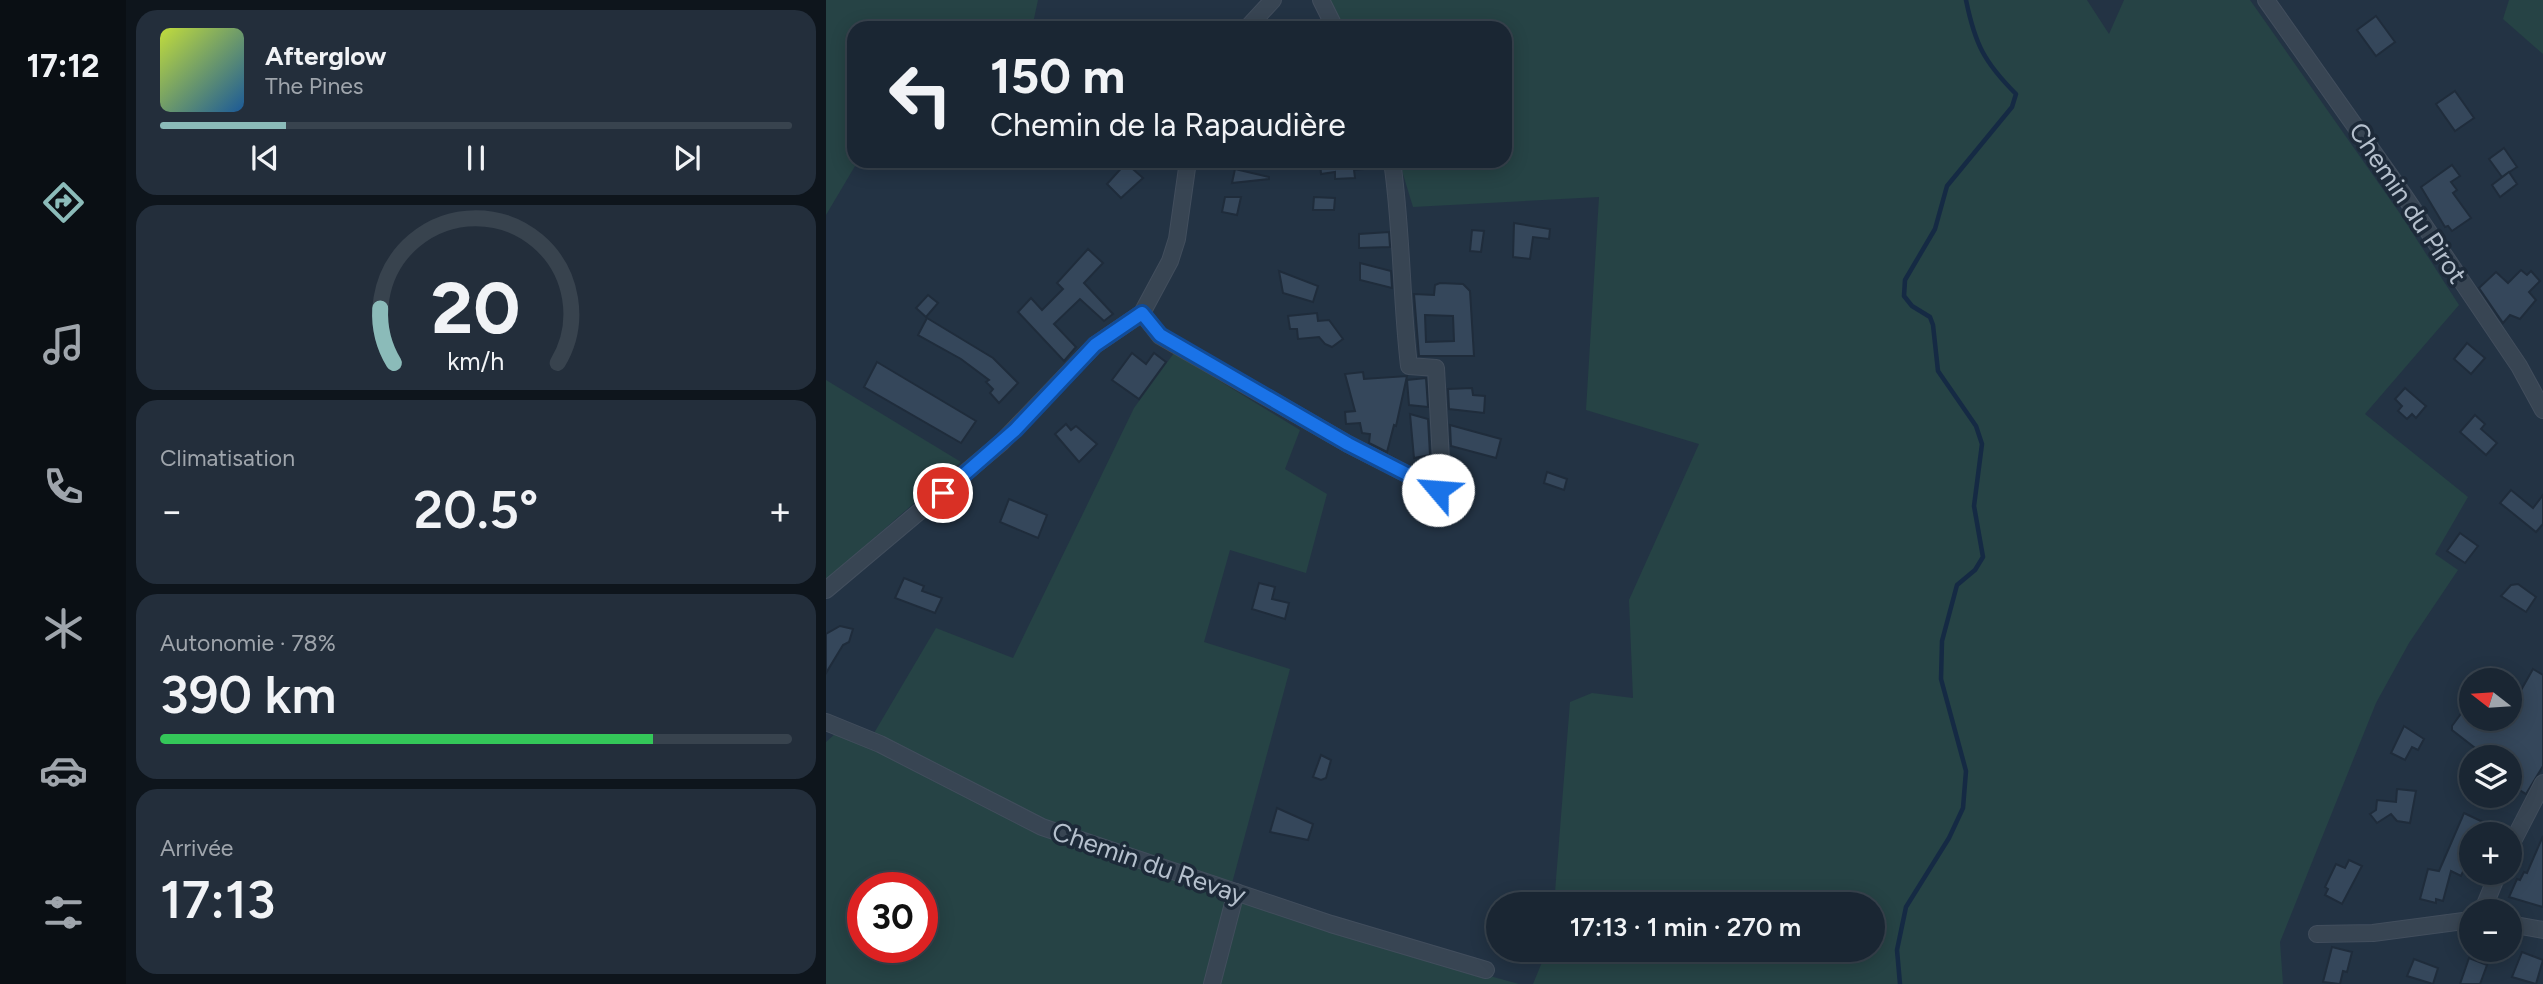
<!DOCTYPE html>
<html lang="fr">
<head>
<meta charset="utf-8">
<style>
  :root { --surface:#1a2633; --page:#232e3b; --text:#f1f3f6; --muted:#9fa5ac; --line:#38434e; --accent:#8bbbb9 }
  body { margin:0; font-family:Figtree,sans-serif; background:var(--page); color:var(--text); height:100vh; display:flex; flex-direction:column; font-size:26px; white-space:nowrap }
  * { box-sizing:border-box; margin:0 }
  p { font-size:23px; color:var(--muted) }
  .icon { flex:none; width:38px; height:38px; fill:none; stroke:currentColor; stroke-width:2; stroke-linecap:round; stroke-linejoin:round }
  .map { position:relative; flex:1; overflow:hidden }
  .drawer { display:flex; flex-direction:column; gap:10px; padding:10px; background:#0e151c; width:700px }
  .drawer>* { flex:none }
  .top-card { position:absolute; left:21px; top:21px; width:665px; height:147px; border-radius:21px; box-shadow:0 4px 18px #0003,0 0 0 2px var(--line); background:#1a2633; color:var(--text); overflow:hidden }
  .needle { width:46px; rotate:287deg }
  .fabs { position:absolute; left:1633px; top:668px; display:grid; gap:14px }
  .fabs a { display:grid; place-items:center; width:63px; height:63px; border-radius:50%; background:var(--surface); box-shadow:0 4px 18px #0003,0 0 0 2px var(--line); font-size:35px }
  .speed { position:absolute; left:21px; top:872px; display:flex; gap:14px; font-size:35px; font-weight:700; text-align:center }
  .speed>* { display:grid; place-content:center; width:91px; height:91px; border-radius:50%; background:var(--surface); box-shadow:0 4px 18px #0003,0 0 0 2px var(--line); line-height:1 }
  .speed .limit { border:10px solid #d22; background:#fff; color:#111 }
  .pin { position:absolute; display:grid; place-items:center; width:60px; height:60px; color:#fff; margin:-30px; border:4px solid #fff; border-radius:50%; box-shadow:0 2px 7px #0007 }
  .me { position:absolute; width:77px; margin:-38px; rotate:297deg; stroke-linejoin:round; filter:drop-shadow(0 0 5px #0008) }
  .turn { display:flex; align-items:center; gap:24px; height:147px; padding:0 28px; font-size:32px }
  .turn .icon { width:91px; height:91px; stroke-width:2.5 }
  .turn b { display:block; font-size:49px; line-height:60px }
  .big { font-size:52px; font-weight:600; line-height:1.1 }
  .drawer .widget { flex:1; display:flex; flex-direction:column; justify-content:center; gap:10px; min-width:0; padding:0 24px; border-radius:21px; background:var(--page) }
  .drawer .dial { align-items:center; gap:0 }
  .dial svg { height:182px; overflow:visible; fill:none; stroke:var(--line); stroke-width:7; stroke-linecap:round; text-anchor:middle }
  .dial text { fill:var(--text); stroke:none }
  .song { display:flex; align-items:center; gap:21px }
  .cover { width:84px; height:84px; border-radius:10px; background:linear-gradient(135deg,hsl(70 70% 55%),hsl(210 70% 35%)) }
  .played { height:7px; border-radius:4px; background:linear-gradient(90deg,var(--accent) 20%,var(--line) 20%) }
  .keys { display:flex; justify-content:space-around; direction:ltr }
  .heat { display:flex; justify-content:space-between; align-items:center; font-size:38px; direction:ltr }
  .charge { height:10px; border-radius:5px; background:linear-gradient(90deg,#34c759 78%,var(--line) 0) }
  .trip { position:absolute; left:660px; top:892px; width:399px; height:70px; border-radius:35px; background:var(--surface); box-shadow:0 4px 18px #0003,0 0 0 2px var(--line); font-weight:600; line-height:70px; text-align:center }
  main { display:flex; flex:1; min-height:0 }
  .dock { display:flex; flex-direction:column; width:126px; justify-content:space-around; align-items:center; background:#0a0f14; color:var(--muted) }
  .dock .icon { width:49px; height:49px }
  .dock .current { color:var(--accent) }
  .dock b { font-size:32px; color:var(--text) }
  .map>svg:first-child { display:block }
</style>
</head>
<body>
<main>
<nav class="dock">
<b>17:12</b>
<svg class="icon current" aria-label="directions" viewBox="0 0 24 24"><path d="M12 3l9 9-9 9-9-9zM9 14v-3h6M13 9l2 2-2 2"/></svg>
<svg class="icon" aria-label="music" viewBox="0 0 24 24"><path d="M9 18V5l10-2v13"/><circle cx="6" cy="18" r="3"/><circle cx="16" cy="16" r="3"/></svg>
<svg class="icon" aria-label="phone" viewBox="0 0 24 24"><path d="M5 4h4l2 5-3 2q2 4 5 5l2-3 5 2v4C11 20 4 13 5 4z"/></svg>
<svg class="icon" aria-label="climate" viewBox="0 0 24 24"><path d="M12 3v18M4 7l16 10M4 17L20 7"/></svg>
<svg class="icon" aria-label="car" viewBox="0 0 24 24"><path d="M5 17H2v-5l4-1 3-4h7l3 4 3 1v5h-3M9 17h6M6 11h13"/><circle cx="7" cy="17" r="2"/><circle cx="17" cy="17" r="2"/></svg>
<svg class="icon" aria-label="filters" viewBox="0 0 24 24"><path d="M4 7h16M4 17h16"/><circle cx="9" cy="7" r="2"/><circle cx="15" cy="17" r="2"/></svg>
</nav>
<section class="drawer">
<div class="widget">
<div class="song"><i class="cover"></i><div><b>Afterglow</b><p>The Pines</p></div></div>
<div class="played"></div>
<div class="keys"><svg class="icon" aria-label="previous" viewBox="0 0 24 24"><path d="M18 5L8 12l10 7zM5 5v14"/></svg><svg class="icon" aria-label="pause" viewBox="0 0 24 24"><path d="M8 5v14M16 5v14"/></svg><svg class="icon" aria-label="next" viewBox="0 0 24 24"><path d="M6 5l10 7-10 7zM19 5v14"/></svg></div>
</div>
<div class="widget dial"><svg viewBox="0 0 100 80">
<path d="M14 69A42 42 0 1 1 86 69"/>
<path d="M14 69A42 42 0 0 1 8 45" stroke="#8bbbb9"/>
<text x="50" y="56" font-size="32" font-weight="700">20</text>
<text x="50" y="72" font-size="11">km/h</text>
</svg></div>
<div class="widget"><p>Climatisation</p>
<div class="heat"><a>−</a><b class="big">20.5°</b><a>+</a></div>
</div>
<div class="widget"><p>Autonomie · 78%</p><b class="big">390 km</b><div class="charge"></div></div>
<div class="widget"><p>Arrivée</p><b class="big">17:13</b></div>
</section>
<div class="map">
<svg width="1717" height="984" viewBox="0 0 1717 984">
  <rect width="100%" height="100%" fill="#233344"/>
  <g fill="#264345" fill-rule="evenodd">
    <polygon points="0,0 212,0 206,28 28,28 28,161 32,161 0,215"/>
    <polygon points="504,0 1261,0 1283,34 1298,0 1424,0 1575,215 1633,305 1539,414 1642,497 1609,554 1632,570 1583,643 1550,703 1454,942 1457,984 707,984 721,950 1046,950 1046,905 728,905 744,702 766,693 807,698 803,600 873,444 760,410 773,197 587,207 573,161 679,161 679,28 517,28"/>
    <polygon points="1683,0 1717,0 1717,54 1677,19"/>
    <path d="M 348,353 L 474,430 L 459,469 L 501,494 L 480,573 L 404,550 L 378,642 L 464,669 L 402,898 L 506,933 L 693,984 L 0,984 L 0,742 L 10,733 L 41,745 L 110,628 L 187,658 L 308,408 ZM 37,887 L 96,887 L 96,947 L 37,947 Z"/>
    <polygon points="0,380 135,462 0,580"/>
  </g>
  <g fill="none" stroke-linecap="round" stroke-linejoin="round">
    <path stroke="#152a44" stroke-width="4.5" d="M 1074,984 L 1071,950 L 1080,907 L 1123,838 L 1137,808 L 1140,771 L 1115,679 L 1116,641 L 1131,585 L 1149,570 L 1157,557 L 1148,506 L 1156,444 L 1150,426 L 1112,371 L 1107,325 L 1104,317 L 1086,306 L 1078,296 L 1079,280 L 1109,229 L 1121,186 L 1186,107 L 1190,94 C 1158,62 1149,44 1140,0"/>
  </g>
  <g fill="#35475b" stroke="#1f2c3b" stroke-width="2" fill-rule="evenodd">
    <polygon points="1550,16 1569,42 1550,56 1531,30"/>
    <polygon points="1629,91 1648,118 1629,131 1610,104"/>
    <polygon points="1678,148 1691,167 1676,177 1663,159"/>
    <polygon points="494,161 537,161 537,169 528,170 529,178 509,179 509,172 495,174"/>
    <polygon points="300,163 317,178 295,198 281,184"/>
    <polygon points="1626,165 1634,176 1625,182 1631,190 1627,193 1645,218 1626,231 1622,226 1619,227 1595,187"/>
    <polygon points="409,169 443,177 443,179 406,183"/>
    <polygon points="1683,172 1691,184 1674,197 1666,185"/>
    <polygon points="399,197 415,197 411,215 396,212"/>
    <polygon points="488,197 509,198 508,210 487,210"/>
    <polygon points="688,223 724,229 723,239 707,237 704,259 687,257"/>
    <polygon points="646,230 658,231 655,252 644,251"/>
    <polygon points="563,232 564,247 533,248 533,234"/>
    <polygon points="262,249 277,263 258,283 287,314 278,321 254,299 228,324 250,347 238,361 192,312 205,298 216,310 237,289 231,283"/>
    <polygon points="534,263 565,271 566,288 534,280"/>
    <polygon points="1695,270 1701,275 1705,271 1714,281 1703,292 1710,300 1694,319 1684,315 1677,323 1653,288 1670,272 1682,283"/>
    <polygon points="453,271 492,286 487,302 457,293"/>
    <path d="M 614,283 L 637,284 L 644,291 L 648,356 L 593,356 L 588,294 L 608,295 L 609,285 ZM 599,315 L 627,316 L 628,341 L 600,342 Z"/>
    <polygon points="102,295 112,303 100,317 90,308"/>
    <polygon points="491,313 492,321 503,320 517,339 506,347 499,344 493,337 472,339 471,329 464,329 462,316"/>
    <polygon points="101,318 167,358 192,383 173,403 164,393 167,389 160,382 163,380 135,359 92,335"/>
    <polygon points="1641,343 1659,358 1645,374 1628,359"/>
    <polygon points="306,353 320,364 328,353 340,362 313,399 286,380"/>
    <polygon points="51,362 150,421 135,443 38,387"/>
    <polygon points="537,372 538,379 581,376 570,426 568,425 561,452 543,443 544,434 536,433 534,423 520,424 519,412 529,411 519,374"/>
    <polygon points="600,378 602,407 583,405 581,380"/>
    <polygon points="646,388 647,395 659,396 658,413 623,409 622,389"/>
    <polygon points="1579,388 1600,406 1590,418 1586,414 1581,419 1572,411 1576,406 1569,399"/>
    <polygon points="584,414 602,419 604,455 588,458"/>
    <polygon points="1649,415 1659,424 1655,429 1671,443 1660,455 1634,432"/>
    <polygon points="240,424 245,430 250,426 271,444 253,462 229,434"/>
    <polygon points="624,425 675,439 670,458 625,446"/>
    <polygon points="721,472 741,479 738,490 718,483"/>
    <polygon points="1685,490 1707,508 1717,495 1717,524 1710,532 1674,503"/>
    <polygon points="183,499 221,515 212,538 174,522"/>
    <polygon points="1634,533 1652,546 1639,563 1621,551"/>
    <polygon points="78,578 98,586 96,591 116,598 109,613 69,598"/>
    <polygon points="433,583 449,587 446,599 463,603 459,619 426,609"/>
    <polygon points="1692,584 1710,597 1700,612 1675,596 1685,585"/>
    <polygon points="14,626 27,629 23,642 17,645 0,673 0,634"/>
    <polygon points="1707,669 1717,675 1717,766 1700,794 1684,784 1684,758 1662,758 1626,730 1626,726 1645,700 1645,719 1684,719 1684,685 1694,692"/>
    <polygon points="1578,726 1598,739 1592,750 1586,747 1579,760 1565,753"/>
    <polygon points="495,755 505,760 500,778 495,780 487,777"/>
    <polygon points="1571,789 1590,791 1584,823 1571,821 1565,814 1551,823 1544,814 1550,810 1551,800 1570,802"/>
    <polygon points="451,808 487,824 482,840 444,832"/>
    <polygon points="1638,813 1657,822 1651,835 1645,835 1645,854 1635,876 1625,871 1617,901 1610,899 1610,903 1594,899 1602,869 1613,871"/>
    <polygon points="1717,836 1717,907 1683,897 1691,879 1694,880 1698,872 1701,873"/>
    <polygon points="1523,860 1536,866 1516,904 1499,895 1502,889 1499,887 1510,864 1519,868"/>
    <polygon points="1506,947 1526,952 1521,972 1517,971 1514,984 1497,982"/>
    <polygon points="1696,952 1717,960 1710,984 1686,977"/>
    <polygon points="1643,958 1661,965 1654,984 1634,984"/>
    <polygon points="1588,959 1612,968 1607,984 1581,976"/>
  </g>
  <g fill="none" stroke-linecap="round" stroke-linejoin="round">
    <defs>
      <g id="minor">
        <polyline points="495,0 509,28"/>
        <polyline points="1440,0 1577,194 1693,366 1717,410"/>
        <polyline points="421,28 447,0"/>
        <path d="M 316,313 L 334,336 L 522,444 L 612,490 L 616,478 L 610,368 L 583,366 C 575,298 576,229 566,161"/>
        <polyline points="0,590 176,442 269,345 316,313 344,261 351,239 362,161"/>
        <polyline points="0,722 54,744 216,827 505,924 660,970"/>
        <polyline points="1684,847 1717,783"/>
        <polyline points="1656,912 1672,873"/>
        <polyline points="1684,924 1717,930"/>
        <polyline points="1491,934 1547,933 1645,920"/>
        <polyline points="386,984 410,892"/>
      </g>
    </defs>
    <use href="#minor" stroke="#424e5d" stroke-width="18"/>
    <use href="#minor" stroke="#384553" stroke-width="16"/>
  </g>
  <g fill="none" stroke-linecap="round" stroke-linejoin="round">
    <defs>
      <polyline id="route" points="117,493 189,430 269,345 316,313 334,335 522,444 612,490"/>
    </defs>
    <use href="#route" stroke="#114b97" stroke-width="18"/>
    <use href="#route" stroke="#1a73e8" stroke-width="12"/>
  </g>
  <g text-anchor="middle" stroke-width="7" stroke-linejoin="round" paint-order="stroke">
    <g font-size="26" fill="#b5c0cd" stroke="#1d2a39">
      <text transform="translate(1582 203) rotate(56)" y="9">Chemin du Pirot</text>
      <text transform="translate(323 863) rotate(19)" y="9">Chemin du Revay</text>
    </g>
  </g>
</svg>
<div class="fabs">
<a><svg class="needle" viewBox="-14 -14 28 28"><path d="M0-13l5 13h-10z" fill="#e53935"/><path d="M0 13l5-13h-10z" fill="#9fa5ac"/></svg></a>
<a><svg class="icon" aria-label="layers" viewBox="0 0 24 24"><path d="M12 4l9 5-9 5-9-5zM3 14l9 5 9-5"/></svg></a>
<a>+</a>
<a>−</a>
</div>
<div class="speed"><div class="limit">30</div></div>
<div class="pin" style="left:117px;top:493px;background:#d93025"><svg class="icon" aria-label="arrive" viewBox="0 0 24 24"><path d="M6 21V4h12l-3 4 3 4H6"/></svg></div>
<svg class="me" style="left:612px;top:490px" viewBox="-20 -20 40 40"><circle r="19" fill="#fff"/><path d="M0-13L10 11 0 6-10 11z" fill="#1a73e8"/></svg>
<div class="trip">17:13 · 1 min · 270 m</div>
<div class="top-card">
<div class="turn"><svg class="icon" aria-label="left" viewBox="0 0 24 24"><path d="M17 20v-9H6M10 6l-5 5 5 5"/></svg><div><b>150 m</b>Chemin de la Rapaudière</div></div>
</div>
</div>
</main>
</body>
</html>
